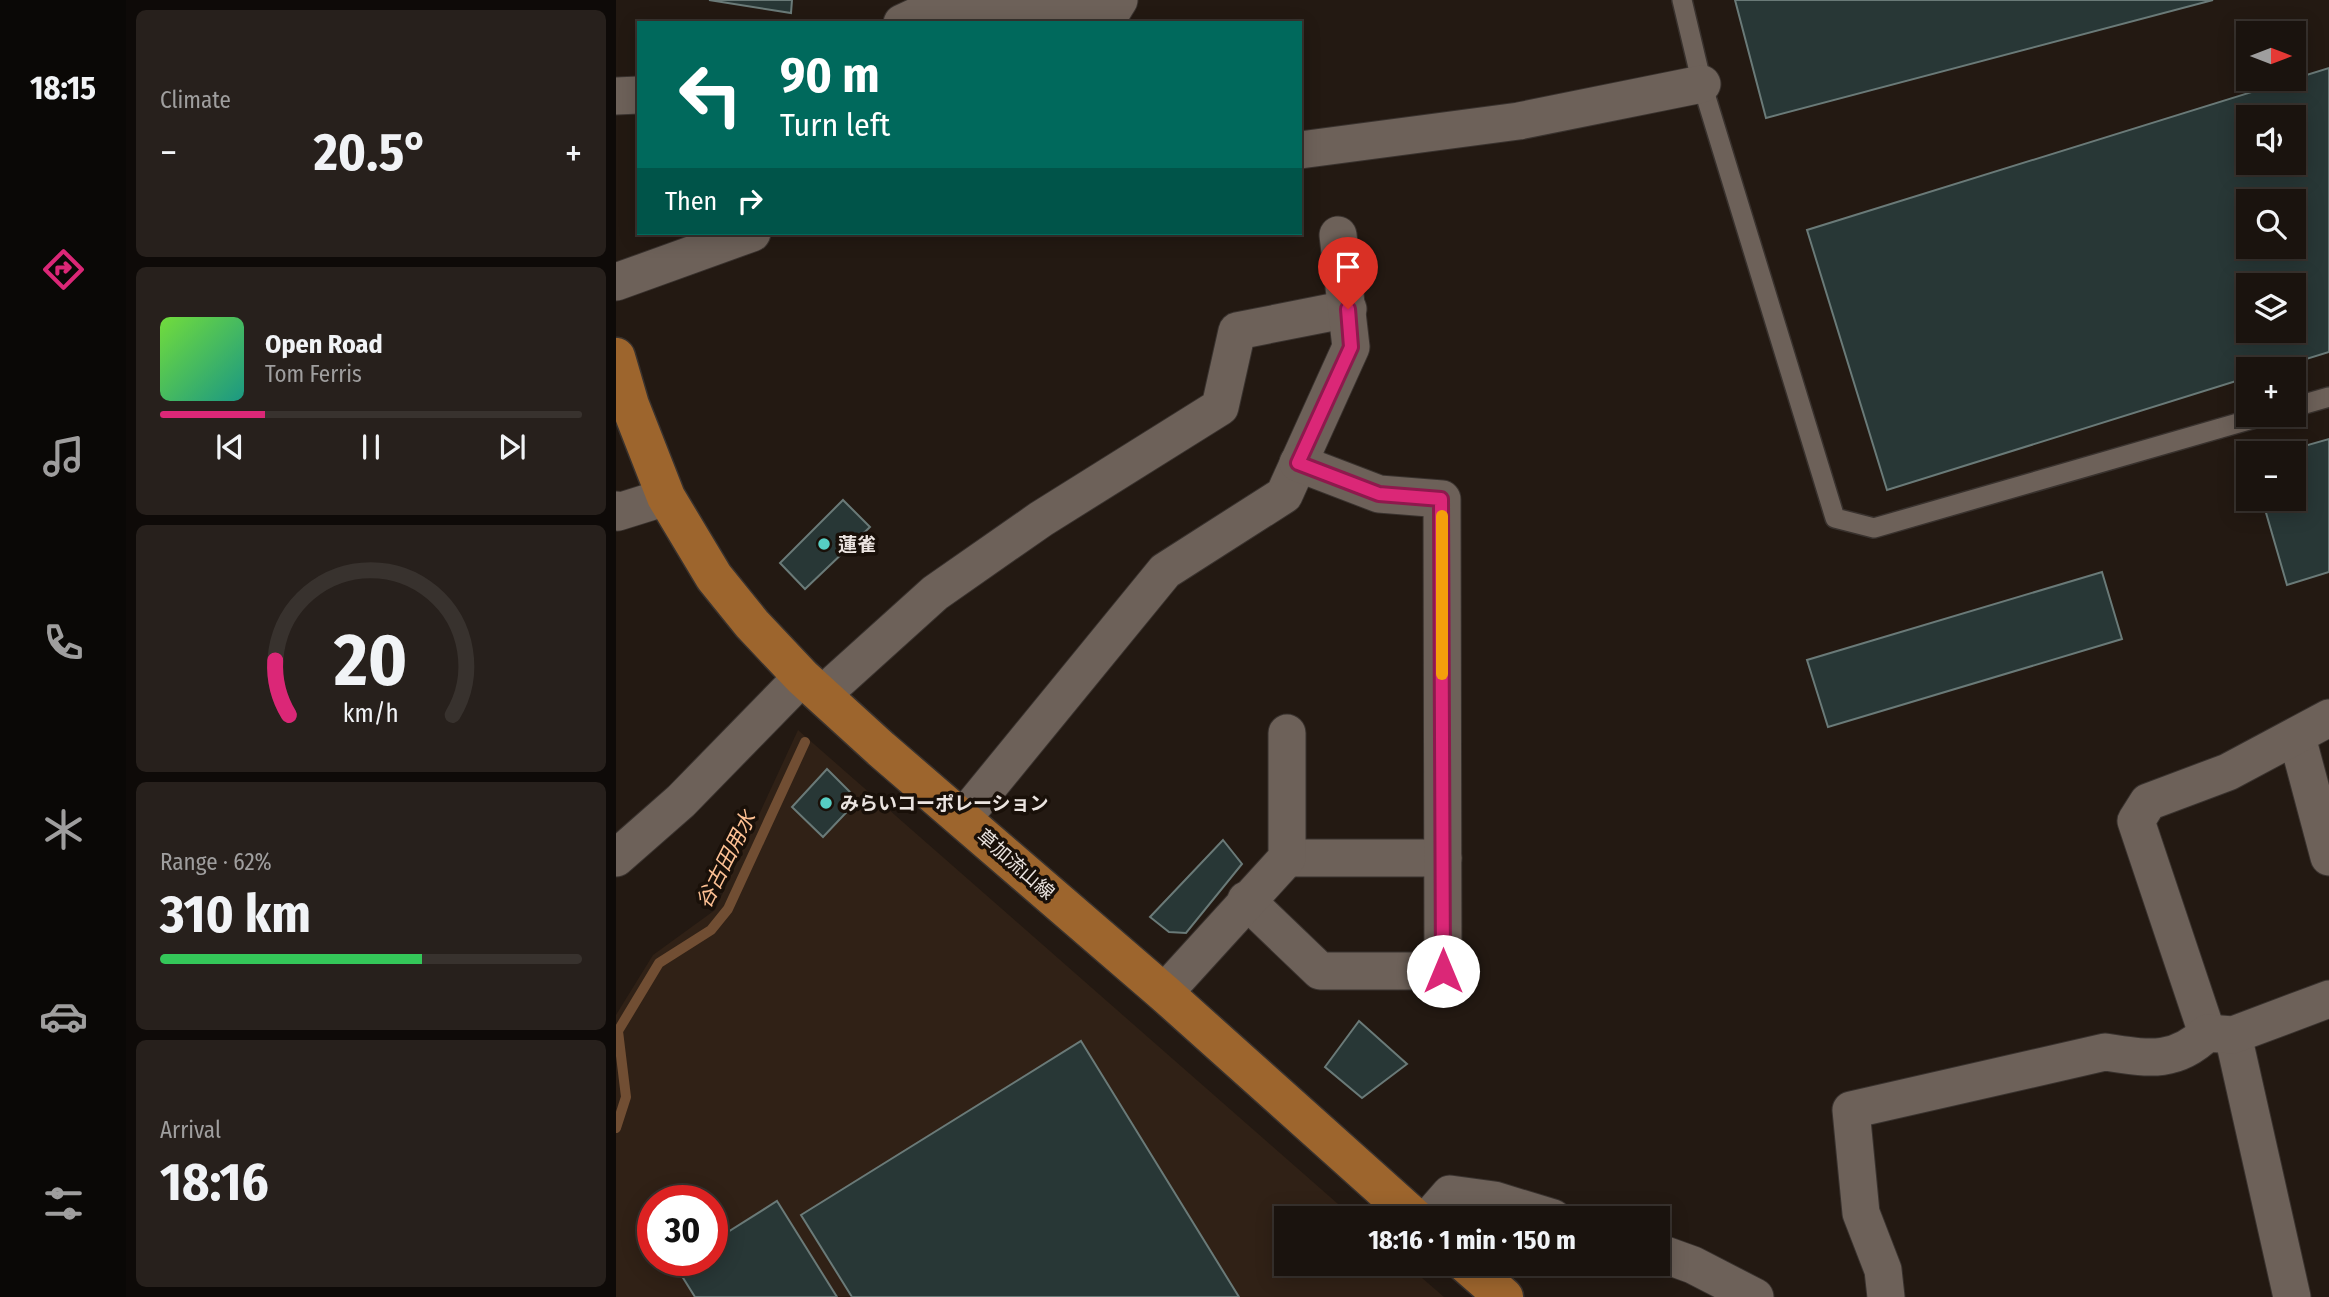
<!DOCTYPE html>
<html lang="en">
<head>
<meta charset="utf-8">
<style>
  :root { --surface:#1a130e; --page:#27201c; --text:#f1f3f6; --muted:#9f9e9e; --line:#38322e; --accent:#db2777 }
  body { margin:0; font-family:"Fira Sans Condensed","Noto Sans JP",sans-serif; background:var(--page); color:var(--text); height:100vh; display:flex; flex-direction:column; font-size:26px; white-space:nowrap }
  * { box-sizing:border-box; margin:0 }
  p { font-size:23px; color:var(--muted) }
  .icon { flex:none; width:38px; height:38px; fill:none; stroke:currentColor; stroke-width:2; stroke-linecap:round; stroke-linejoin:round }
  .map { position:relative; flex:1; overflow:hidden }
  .sheet { display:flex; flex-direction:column; gap:10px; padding:10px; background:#0e0a08; width:490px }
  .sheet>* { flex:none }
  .hud { position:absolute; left:21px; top:21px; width:665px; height:214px; border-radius:0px; box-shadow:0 4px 18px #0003,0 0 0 2px var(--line); background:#00695c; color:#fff; overflow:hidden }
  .needle { width:46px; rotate:90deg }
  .controls { position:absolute; left:1620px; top:21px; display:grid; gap:14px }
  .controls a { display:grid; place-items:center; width:70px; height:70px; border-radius:0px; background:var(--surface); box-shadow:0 4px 18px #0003,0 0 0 2px var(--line); font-size:35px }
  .speed { position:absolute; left:21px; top:1185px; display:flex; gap:14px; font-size:35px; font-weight:700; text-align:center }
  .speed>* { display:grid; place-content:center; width:91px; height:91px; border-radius:50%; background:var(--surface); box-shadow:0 4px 18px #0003,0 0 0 2px var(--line); line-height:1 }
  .speed .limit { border:10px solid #d22; background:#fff; color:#111 }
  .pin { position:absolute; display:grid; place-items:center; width:60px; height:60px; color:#fff; margin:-72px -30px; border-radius:50% 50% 50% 0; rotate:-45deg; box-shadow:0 0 7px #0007 }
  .pin .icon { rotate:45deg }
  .me { position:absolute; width:77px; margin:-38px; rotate:0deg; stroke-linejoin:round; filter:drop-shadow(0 0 5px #0008) }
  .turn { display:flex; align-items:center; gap:24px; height:147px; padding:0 28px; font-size:32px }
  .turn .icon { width:91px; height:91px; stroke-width:2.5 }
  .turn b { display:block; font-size:49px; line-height:60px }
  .then { display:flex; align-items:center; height:66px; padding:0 28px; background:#0003; gap:14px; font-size:26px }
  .big { font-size:52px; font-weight:700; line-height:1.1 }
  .sheet .widget { flex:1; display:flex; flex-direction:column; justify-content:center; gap:10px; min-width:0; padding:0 24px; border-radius:10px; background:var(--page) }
  .sheet .dial { align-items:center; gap:0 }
  .dial svg { height:182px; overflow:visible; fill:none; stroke:var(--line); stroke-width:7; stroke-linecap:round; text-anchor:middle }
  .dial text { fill:var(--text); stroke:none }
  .song { display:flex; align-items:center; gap:21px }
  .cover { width:84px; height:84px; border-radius:10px; background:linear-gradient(135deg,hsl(100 70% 55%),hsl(170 70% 35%)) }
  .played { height:7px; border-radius:4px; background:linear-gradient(90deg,var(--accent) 25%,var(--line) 25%) }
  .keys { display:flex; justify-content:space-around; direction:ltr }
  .heat { display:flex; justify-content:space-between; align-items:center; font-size:38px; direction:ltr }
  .charge { height:10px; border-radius:5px; background:linear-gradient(90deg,#34c759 62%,var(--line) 0) }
  .trip { position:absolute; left:658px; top:1206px; width:396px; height:70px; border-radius:0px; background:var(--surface); box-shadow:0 4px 18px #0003,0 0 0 2px var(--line); font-weight:700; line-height:70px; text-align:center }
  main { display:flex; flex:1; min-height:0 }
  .tab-bar { display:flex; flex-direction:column; width:126px; justify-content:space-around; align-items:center; background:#0a0806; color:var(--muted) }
  .tab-bar .icon { width:49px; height:49px }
  .tab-bar .active { color:var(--accent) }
  .tab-bar b { font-size:32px; color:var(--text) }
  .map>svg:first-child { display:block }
</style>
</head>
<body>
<main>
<nav class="tab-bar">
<b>18:15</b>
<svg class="icon active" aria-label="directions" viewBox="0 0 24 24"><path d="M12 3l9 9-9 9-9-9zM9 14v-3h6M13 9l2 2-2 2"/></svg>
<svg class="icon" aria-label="music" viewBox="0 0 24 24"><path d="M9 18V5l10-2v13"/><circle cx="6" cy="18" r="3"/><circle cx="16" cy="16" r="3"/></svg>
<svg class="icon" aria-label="phone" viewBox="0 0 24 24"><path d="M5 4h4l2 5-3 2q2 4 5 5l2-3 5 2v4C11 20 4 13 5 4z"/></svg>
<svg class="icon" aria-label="climate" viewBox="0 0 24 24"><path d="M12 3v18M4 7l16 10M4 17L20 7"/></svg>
<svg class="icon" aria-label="car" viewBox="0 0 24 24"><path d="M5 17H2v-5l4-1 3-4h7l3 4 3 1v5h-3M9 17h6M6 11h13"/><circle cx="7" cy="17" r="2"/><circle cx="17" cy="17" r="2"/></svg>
<svg class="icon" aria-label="filters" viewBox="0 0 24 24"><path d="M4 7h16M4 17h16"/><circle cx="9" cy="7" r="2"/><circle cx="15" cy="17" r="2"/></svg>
</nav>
<section class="sheet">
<div class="widget"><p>Climate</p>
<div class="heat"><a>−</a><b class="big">20.5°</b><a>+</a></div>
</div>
<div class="widget">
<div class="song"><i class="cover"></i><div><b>Open Road</b><p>Tom Ferris</p></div></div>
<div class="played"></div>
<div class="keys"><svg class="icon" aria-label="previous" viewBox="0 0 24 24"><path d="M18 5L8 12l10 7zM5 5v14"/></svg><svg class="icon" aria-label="pause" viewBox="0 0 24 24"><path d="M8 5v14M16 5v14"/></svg><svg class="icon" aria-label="next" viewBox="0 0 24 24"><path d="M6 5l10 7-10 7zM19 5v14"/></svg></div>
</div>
<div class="widget dial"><svg viewBox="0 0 100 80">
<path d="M14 69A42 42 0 1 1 86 69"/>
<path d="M14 69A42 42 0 0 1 8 45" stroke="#db2777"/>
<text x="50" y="56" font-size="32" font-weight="700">20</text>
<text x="50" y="72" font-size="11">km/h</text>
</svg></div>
<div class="widget"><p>Range · 62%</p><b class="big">310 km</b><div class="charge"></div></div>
<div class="widget"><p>Arrival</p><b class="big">18:16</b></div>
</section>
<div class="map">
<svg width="1713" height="1297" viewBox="0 0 1713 1297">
  <rect width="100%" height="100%" fill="#231912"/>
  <path fill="#302116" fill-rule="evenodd" d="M 182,730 L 738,1218 L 670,1218 L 670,1264 L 790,1264 L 828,1297 L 0,1297 L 0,1015 L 37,955 L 99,910 ZM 37,1200 L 96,1200 L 96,1260 L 37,1260 Z"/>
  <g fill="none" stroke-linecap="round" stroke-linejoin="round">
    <polyline stroke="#714e33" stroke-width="10" points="0,1128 10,1097 2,1031 43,963 95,930 112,909 189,742"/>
  </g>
  <g fill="#283736" stroke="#6a7a78" stroke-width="2" fill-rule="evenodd">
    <polygon points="93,0 176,0 175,13"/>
    <polygon points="1119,0 1597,0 1150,118"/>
    <path d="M 1713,68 L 1713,352 L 1658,369 L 1633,369 L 1633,377 L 1271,490 L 1191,230 ZM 1633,117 L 1678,117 L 1678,163 L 1633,163 ZM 1633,201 L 1678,201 L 1678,247 L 1633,247 ZM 1633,285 L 1678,285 L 1678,331 L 1633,331 Z"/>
    <polygon points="1713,439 1713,572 1671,585 1646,499 1678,499 1678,453 1664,453"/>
    <polygon points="227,500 254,527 189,589 164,563"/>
    <polygon points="1486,572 1506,639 1212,727 1191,660"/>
    <polygon points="211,769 242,800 207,837 176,807"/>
    <polygon points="607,840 626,864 570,933 553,932 534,917"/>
    <polygon points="743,1021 791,1064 746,1098 709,1067"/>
    <polygon points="465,1041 623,1297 236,1297 185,1215"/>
    <polygon points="161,1201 221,1297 79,1297 59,1265 67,1260 96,1260 96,1242"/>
  </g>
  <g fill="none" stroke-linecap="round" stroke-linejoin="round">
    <defs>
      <g id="service">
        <polyline points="1066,0 1086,84 1219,518 1258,528 1650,415"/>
        <polyline points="1678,407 1713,397"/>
      </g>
      <g id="minor">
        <polyline points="286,23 329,3 431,13 495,13 503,0"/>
        <polyline points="0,96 23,95"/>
        <polyline points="684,150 903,121 1086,84"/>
        <polyline points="0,282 136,233"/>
        <polyline points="0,510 2,512 50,497"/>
        <polyline points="206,695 319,593 425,519 604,407 621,331 732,309"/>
        <polyline points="1681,737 1713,857"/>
        <polyline points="347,818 549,571 668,495 735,347 722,235"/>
        <polyline points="0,858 65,801 186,677"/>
        <polyline points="671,858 827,858"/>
        <polyline points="630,900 704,971 827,971 826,499 763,494 682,463"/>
        <polyline points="548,993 671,858 671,733"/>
        <polyline points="1591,1033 1520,821 1532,802 1612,772 1713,718"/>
        <polyline points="1617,1035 1676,1297"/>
        <polyline points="813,1218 834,1194 878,1200 937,1218"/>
        <polyline points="1041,1252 1077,1265 1139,1297"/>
        <path d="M 1270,1297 L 1267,1270 L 1245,1213 L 1235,1110 L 1489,1052 C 1530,1058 1558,1065 1591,1033 L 1617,1035 L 1713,999"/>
      </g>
      <g id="primary">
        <polyline points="0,357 14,405 50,497 98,577 136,624 186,677 265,749 548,993 799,1218"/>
        <polyline points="850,1264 888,1297"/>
      </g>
    </defs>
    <use href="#service" stroke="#39322e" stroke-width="22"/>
    <use href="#minor" stroke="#39322e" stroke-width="39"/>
    <use href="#primary" stroke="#39322e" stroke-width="41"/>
    <use href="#service" stroke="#6d6159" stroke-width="19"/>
    <use href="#minor" stroke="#6d6159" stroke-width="37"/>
    <use href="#primary" stroke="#9d652d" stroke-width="38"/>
  </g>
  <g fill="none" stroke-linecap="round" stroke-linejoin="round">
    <defs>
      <polyline id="route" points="732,309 735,347 682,463 763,494 825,499 827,971"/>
    </defs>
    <use href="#route" stroke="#8e194d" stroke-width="18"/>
    <use href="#route" stroke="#db2777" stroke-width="12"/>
    <polyline stroke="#f59e0b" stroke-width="12" points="826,516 826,674"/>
  </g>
  <g fill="#56cec4" stroke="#191009" stroke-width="2.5">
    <circle cx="208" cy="544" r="7"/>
    <circle cx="210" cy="803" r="7"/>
  </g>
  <g text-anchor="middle" stroke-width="7" stroke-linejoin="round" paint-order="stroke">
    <g font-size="19" font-weight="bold" fill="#ebe4e0" stroke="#191009" text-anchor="start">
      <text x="222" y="551">蓮雀</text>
      <text x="224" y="810">みらいコーポレーション</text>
    </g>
    <g font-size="19" fill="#ebe4e0" stroke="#191009">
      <text transform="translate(400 864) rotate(41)" y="7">草加流山線</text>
    </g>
    <g font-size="21" font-style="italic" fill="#fec194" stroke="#191009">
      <text transform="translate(110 860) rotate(-63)" y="7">谷古田用水</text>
    </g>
  </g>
</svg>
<div class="controls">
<a><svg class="needle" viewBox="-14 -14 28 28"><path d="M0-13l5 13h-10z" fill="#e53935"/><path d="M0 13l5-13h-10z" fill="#9f9e9e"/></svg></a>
<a><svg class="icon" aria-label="sound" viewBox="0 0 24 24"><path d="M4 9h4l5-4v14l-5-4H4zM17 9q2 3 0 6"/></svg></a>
<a><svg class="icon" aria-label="search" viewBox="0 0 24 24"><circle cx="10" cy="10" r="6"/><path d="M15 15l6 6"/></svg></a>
<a><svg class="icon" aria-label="layers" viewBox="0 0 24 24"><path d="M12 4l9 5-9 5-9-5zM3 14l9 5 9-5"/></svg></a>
<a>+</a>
<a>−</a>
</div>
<div class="speed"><div class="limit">30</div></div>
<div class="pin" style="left:732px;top:309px;background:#d93025"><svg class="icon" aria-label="arrive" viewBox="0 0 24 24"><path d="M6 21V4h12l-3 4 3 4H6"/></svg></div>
<svg class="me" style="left:827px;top:971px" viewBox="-20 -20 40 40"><circle r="19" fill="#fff"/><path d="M0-13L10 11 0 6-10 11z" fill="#db2777"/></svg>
<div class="trip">18:16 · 1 min · 150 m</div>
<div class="hud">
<div class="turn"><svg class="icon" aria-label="left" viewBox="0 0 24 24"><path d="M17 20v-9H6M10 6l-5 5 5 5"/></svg><div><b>90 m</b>Turn left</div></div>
<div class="then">Then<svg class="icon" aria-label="right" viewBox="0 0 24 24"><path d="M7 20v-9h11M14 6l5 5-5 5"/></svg></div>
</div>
</div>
</main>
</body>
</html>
